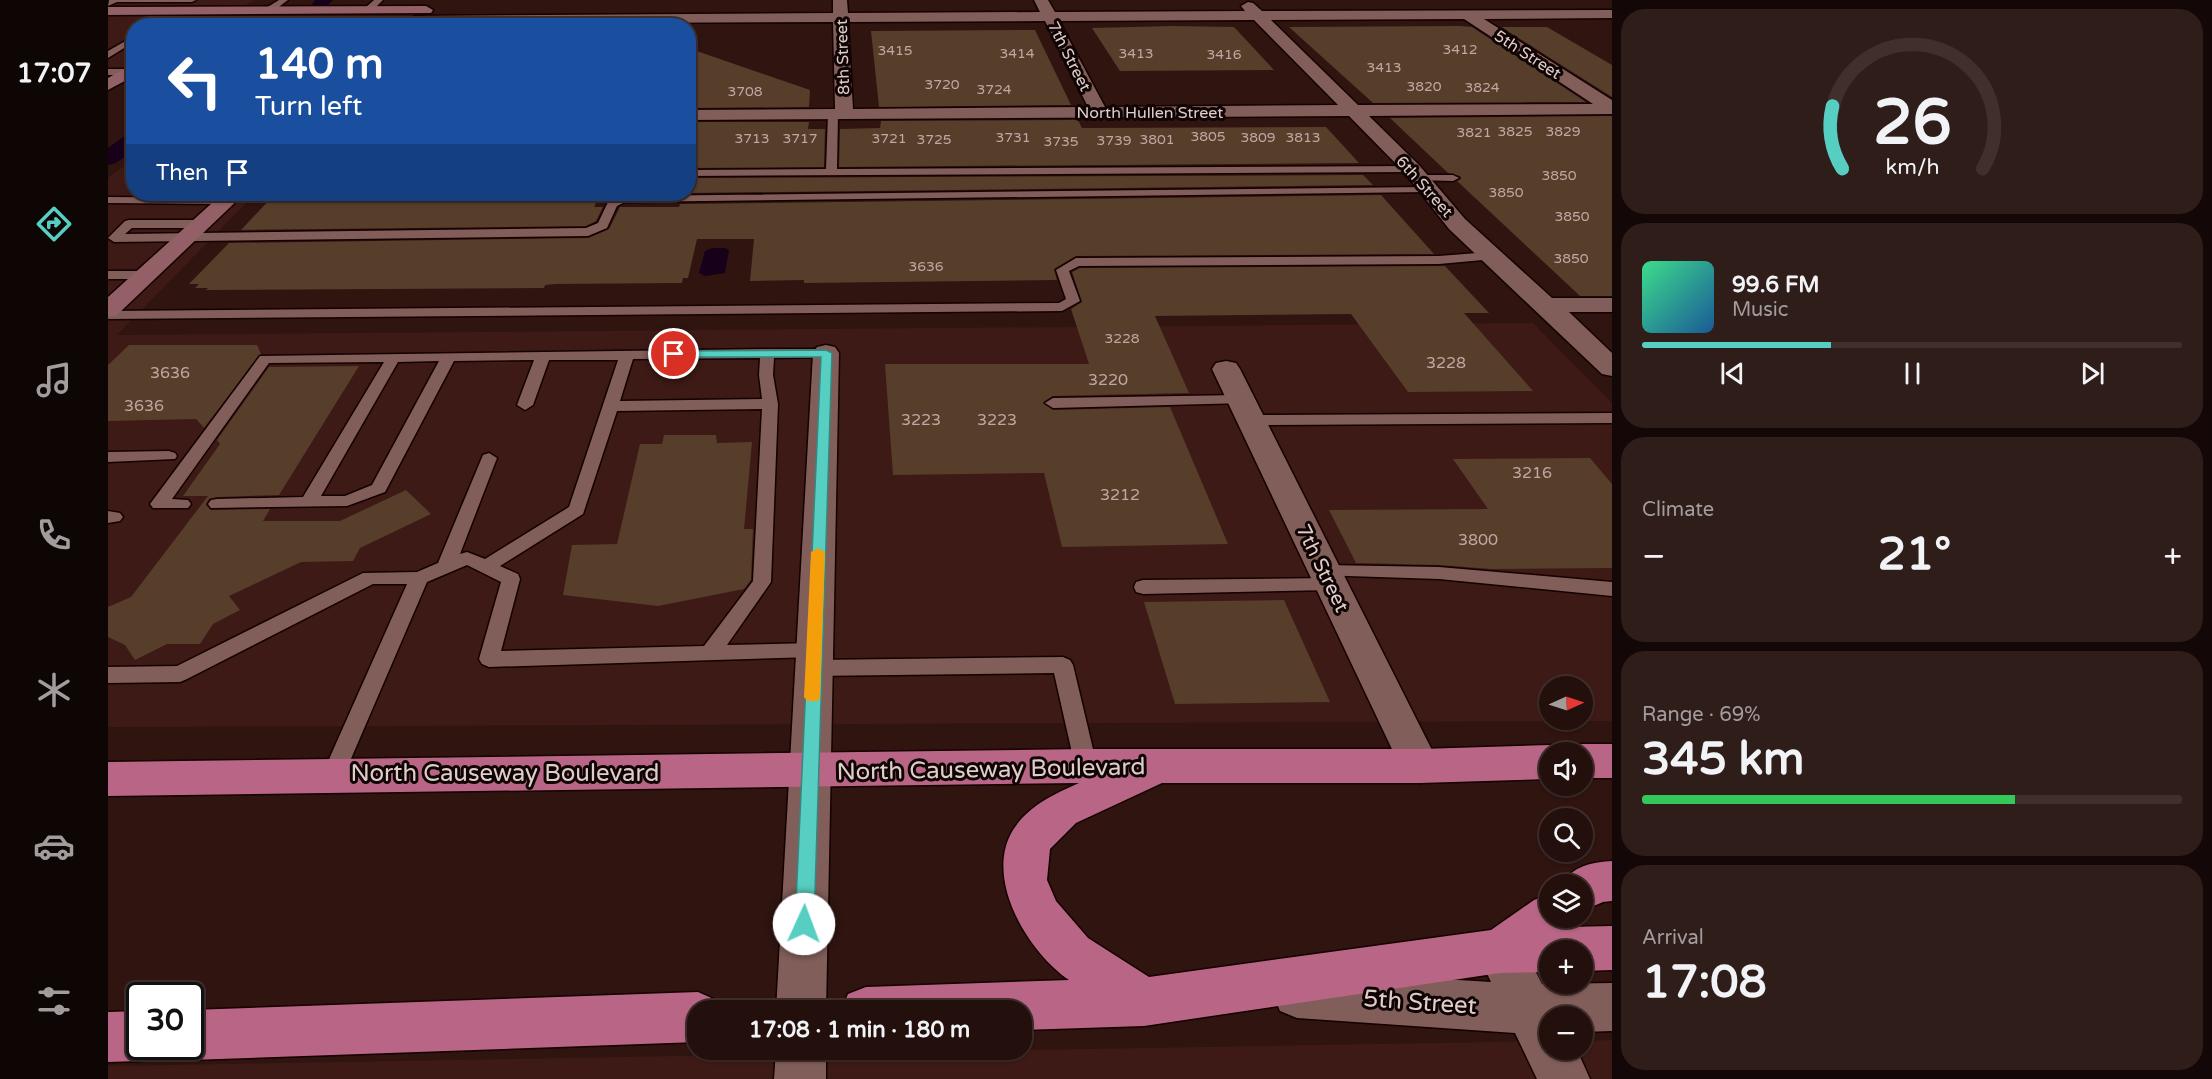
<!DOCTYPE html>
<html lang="en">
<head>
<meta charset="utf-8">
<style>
  :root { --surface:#230f0c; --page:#2f1d1a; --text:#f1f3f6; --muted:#a39c9d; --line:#402f2d; --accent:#57cec2 }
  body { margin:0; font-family:"Varela Round",sans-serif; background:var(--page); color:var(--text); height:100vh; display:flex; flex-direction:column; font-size:22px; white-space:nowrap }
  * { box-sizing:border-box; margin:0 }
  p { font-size:20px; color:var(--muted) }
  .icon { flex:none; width:33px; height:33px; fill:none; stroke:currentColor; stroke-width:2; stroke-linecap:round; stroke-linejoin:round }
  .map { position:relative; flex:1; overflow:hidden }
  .drawer { display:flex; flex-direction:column; gap:9px; padding:9px; background:#130807; width:600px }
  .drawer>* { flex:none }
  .banner { position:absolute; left:18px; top:18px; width:570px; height:183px; border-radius:24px; box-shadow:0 2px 4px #0004,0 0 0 2px var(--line); background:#1a4fa0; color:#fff; overflow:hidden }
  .needle { width:39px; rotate:87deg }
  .tools { position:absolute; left:1431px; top:676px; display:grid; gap:12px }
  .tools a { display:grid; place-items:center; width:54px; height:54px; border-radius:50%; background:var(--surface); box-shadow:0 2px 4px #0004,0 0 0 2px var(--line); font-size:30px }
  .speed { position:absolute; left:18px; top:982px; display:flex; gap:12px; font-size:30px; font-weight:700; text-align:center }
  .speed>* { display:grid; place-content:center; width:78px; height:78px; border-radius:50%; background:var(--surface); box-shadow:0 2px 4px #0004,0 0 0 2px var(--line); line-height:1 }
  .speed .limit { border:3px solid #111; border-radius:9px; background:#fff; color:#111 }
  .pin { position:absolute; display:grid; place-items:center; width:51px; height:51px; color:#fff; margin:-26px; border:3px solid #fff; border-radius:50%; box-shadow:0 2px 6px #0007 }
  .me { position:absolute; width:66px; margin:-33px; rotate:2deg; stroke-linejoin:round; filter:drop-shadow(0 0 4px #0008) }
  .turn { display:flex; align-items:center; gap:21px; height:126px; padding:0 30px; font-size:27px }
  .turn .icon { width:78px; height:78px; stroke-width:2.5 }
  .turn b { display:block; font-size:42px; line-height:51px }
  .then { display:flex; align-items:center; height:57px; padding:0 30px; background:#0003; gap:12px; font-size:22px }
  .big { font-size:45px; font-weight:700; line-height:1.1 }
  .drawer .card { flex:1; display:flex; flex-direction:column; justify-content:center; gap:9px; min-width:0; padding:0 21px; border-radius:24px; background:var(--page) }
  .drawer .dial { align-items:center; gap:0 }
  .dial svg { height:156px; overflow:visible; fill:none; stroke:var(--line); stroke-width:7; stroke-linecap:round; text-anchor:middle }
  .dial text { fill:var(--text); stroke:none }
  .song { display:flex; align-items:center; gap:18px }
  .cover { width:72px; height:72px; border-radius:9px; background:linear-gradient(135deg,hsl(150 70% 55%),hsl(210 70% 35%)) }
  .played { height:6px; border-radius:3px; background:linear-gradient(90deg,var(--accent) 35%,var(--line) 35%) }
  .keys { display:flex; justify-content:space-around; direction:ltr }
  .heat { display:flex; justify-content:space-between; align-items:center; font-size:33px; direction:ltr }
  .charge { height:9px; border-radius:4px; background:linear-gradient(90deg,#34c759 69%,var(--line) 0) }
  .trip { position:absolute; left:579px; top:1000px; width:345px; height:60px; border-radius:24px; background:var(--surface); box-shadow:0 2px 4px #0004,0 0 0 2px var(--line); font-weight:700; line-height:60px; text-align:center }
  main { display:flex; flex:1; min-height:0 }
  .dock { display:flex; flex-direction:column; width:108px; justify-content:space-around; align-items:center; background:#0e0605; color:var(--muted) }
  .dock .icon { width:42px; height:42px }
  .dock .current { color:var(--accent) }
  .dock b { font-size:27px; color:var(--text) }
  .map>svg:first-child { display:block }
</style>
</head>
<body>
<main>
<nav class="dock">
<b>17:07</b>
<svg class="icon current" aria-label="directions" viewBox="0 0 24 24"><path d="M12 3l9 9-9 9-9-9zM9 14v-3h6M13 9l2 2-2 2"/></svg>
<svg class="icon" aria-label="music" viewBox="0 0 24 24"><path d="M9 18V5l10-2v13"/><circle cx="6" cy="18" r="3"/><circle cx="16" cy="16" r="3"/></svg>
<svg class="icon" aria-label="phone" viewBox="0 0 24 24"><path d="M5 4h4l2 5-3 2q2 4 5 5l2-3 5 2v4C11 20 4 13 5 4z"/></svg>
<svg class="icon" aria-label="climate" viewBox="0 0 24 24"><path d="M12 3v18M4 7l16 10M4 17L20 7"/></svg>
<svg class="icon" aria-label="car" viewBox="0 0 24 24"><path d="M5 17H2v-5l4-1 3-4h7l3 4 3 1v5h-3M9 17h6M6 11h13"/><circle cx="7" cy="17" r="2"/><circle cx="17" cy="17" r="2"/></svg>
<svg class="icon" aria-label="filters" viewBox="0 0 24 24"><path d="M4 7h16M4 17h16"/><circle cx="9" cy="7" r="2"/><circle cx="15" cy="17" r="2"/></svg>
</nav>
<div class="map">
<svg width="1504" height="1079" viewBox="0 0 1504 1079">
  <rect width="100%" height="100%" fill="#2f1410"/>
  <g fill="#3d1a16" fill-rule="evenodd">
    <polygon points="0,0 147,0 101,25 26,26 25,67 0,81"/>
    <path d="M 25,159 L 26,194 L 147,194 L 9,335 L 1425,323 L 1504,403 L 1504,721 L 0,727 L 0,178 ZM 1442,687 L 1474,687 L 1474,720 L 1442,720 Z"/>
    <polygon points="1504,1040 1504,1079 0,1079 0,1066 1441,1041 1442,1050 1474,1050 1475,1041"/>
  </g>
  <polygon fill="#170019" points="604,248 617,248 621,250 617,273 597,276 591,273 597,251"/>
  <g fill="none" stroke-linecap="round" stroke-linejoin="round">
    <g fill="#170019" fill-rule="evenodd">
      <polygon points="225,0 218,7 212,9 204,4 207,0"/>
      <polygon points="26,134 26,150 8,163 0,165 0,148 18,135"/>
    </g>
  </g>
  <g fill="#563e2b">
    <polygon points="1063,26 1126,27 1166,70 1012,71 984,28"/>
    <polygon points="1352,26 1364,27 1478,102 1265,103 1181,27"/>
    <polygon points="1393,27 1439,27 1504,65 1504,97"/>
    <polygon points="927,30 963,105 771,107 763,31"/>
    <polygon points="580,48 702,90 701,107 580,108"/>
    <polygon points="1504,116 1504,296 1472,296 1349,181 1353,179 1352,176 1340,173 1282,118"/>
    <polygon points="970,120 974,128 1218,127 1251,163 731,167 732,129 772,128 773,121"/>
    <polygon points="580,122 701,122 700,129 717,129 716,167 581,168 585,149 580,149"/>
    <polygon points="1255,175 1265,185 580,193 580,178"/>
    <polygon points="167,194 492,194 486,207 495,207 488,221 478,226 133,230"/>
    <polygon points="1273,195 1326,254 968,256 946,269 949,280 696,283 696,280 642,281 646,239 589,239 580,278 575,278 574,283 447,284 437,285 436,288 98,290 100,288 87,288 91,284 81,284 121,243 480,238 501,229 512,207 571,207 572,204"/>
    <polygon points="1337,266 1381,313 1356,313 1425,391 1300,392 1243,314 1047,316 1081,393 945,396 935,402 945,410 1062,407 1120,544 954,547 936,473 785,475 777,364 981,364 963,309 974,302 964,272 972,268"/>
    <polygon points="21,345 149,345 153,354 96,428 88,419 0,421 0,365"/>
    <polygon points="251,366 171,495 109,497 101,499 98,505 103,510 162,509 155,521 232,521 298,490 323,514 252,548 245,561 193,562 121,596 132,610 105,624 92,644 59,644 27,660 17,645 0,637 0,607 23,597 100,496 75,496 112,444 109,440 161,367"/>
    <polygon points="556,435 608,435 609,443 644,442 636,529 645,529 643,580 636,589 550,606 455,595 464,545 509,544 532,444 554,444"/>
    <polygon points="1482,458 1504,484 1504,568 1383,569 1331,565 1248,563 1221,510 1380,509 1345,459"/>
    <polygon points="1176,600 1222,702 1067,704 1036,602"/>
  </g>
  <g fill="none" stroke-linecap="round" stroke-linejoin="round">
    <defs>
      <g id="lane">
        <polygon points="1,0 88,0 84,2 9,2 0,6"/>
        <polygon points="171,0 180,0 164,12 158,12 158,8"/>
        <polygon points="266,0 275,0 263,12 257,12 257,8"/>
        <polygon points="26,36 26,42 0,58 0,51"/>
        <polygon points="0,69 20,69 25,72 20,75 0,75"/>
        <polygon points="725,111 730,114 729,169 1304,166 1309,169 1304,172 580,176 580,170 718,169 720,114"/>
        <polygon points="1310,175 1345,175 1351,178 1345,181 1306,180 1304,178"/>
        <polygon points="1317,187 1323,190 1321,192 517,202 509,206 499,228 480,236 6,242 0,238 17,221 21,220 94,220 100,224 94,228 24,228 17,234 478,228 490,223 500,202 515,196"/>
        <polygon points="0,197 118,198 124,201 118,204 0,203"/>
        <polygon points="1382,252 1386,253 1388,256 1386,259 1331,264 971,266 961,271 972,301 954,311 0,319 0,311 951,303 958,299 948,270 968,258 1331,256"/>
        <polygon points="0,271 38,271 44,275 38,279 0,279"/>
        <path d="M 659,349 L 718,349 L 725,353 L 718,357 L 666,358 L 665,375 L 670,404 L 663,582 L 619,645 L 706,643 L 713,645 L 716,650 L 713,655 L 706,657 L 381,667 L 374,664 L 371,659 L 393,582 L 359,565 L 319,582 L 236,775 L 233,782 L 225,784 L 217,782 L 214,775 L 299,584 L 265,584 L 79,679 L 72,682 L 0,683 L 0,667 L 69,666 L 255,573 L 309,572 L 330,563 L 375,455 L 381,453 L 389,458 L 352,554 L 359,552 L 377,559 L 461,507 L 510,360 L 441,360 L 425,405 L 417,410 L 409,405 L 426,360 L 346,361 L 277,492 L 239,506 L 103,508 L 100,504 L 103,500 L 109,499 L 195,497 L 276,362 L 161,363 L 64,499 L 80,500 L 83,504 L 80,508 L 45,508 L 42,504 L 45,500 L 152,356 ZM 652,358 L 651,375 L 654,399 L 512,401 L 525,359 ZM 331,361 L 264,485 L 237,496 L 213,496 L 290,362 ZM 654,409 L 645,581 L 596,646 L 393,651 L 412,579 L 410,574 L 392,566 L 475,514 L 509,411 Z"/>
        <polygon points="1133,395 1138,397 1141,400 1138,403 945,408 937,403 945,398"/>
        <polygon points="1504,413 1504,423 1143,425 1135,420 1143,415"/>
        <polygon points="61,451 67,453 69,456 67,459 0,462 0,452"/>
        <polygon points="0,511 12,513 15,517 12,521 0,523"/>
        <polygon points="1216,565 1331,567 1504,582 1504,596 1331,579 1209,575 1207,571 1209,567"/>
        <polygon points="1223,578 1230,579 1232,584 1230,589 1223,590 1035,594 1028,592 1026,587 1028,582 1035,580"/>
        <polygon points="955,657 962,660 965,665 989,766 986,772 978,775 970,772 967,766 946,673 705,676 698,673 695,668 698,663 705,660"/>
      </g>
      <g id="street">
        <path d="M 725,0 L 739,0 L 740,13 L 932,12 L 926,0 L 940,0 L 947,12 L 1137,11 L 1133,6 L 1140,2 L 1145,3 L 1154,11 L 1504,10 L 1504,18 L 1376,19 L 1504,100 L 1504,114 L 1261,116 L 1311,165 L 1357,219 L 1444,298 L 1504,298 L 1504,312 L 1461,312 L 1504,353 L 1504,376 L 1494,374 L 1341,229 L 1297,173 L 1241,116 L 580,120 L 580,110 L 727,109 L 725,22 L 307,24 L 300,20 L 307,16 L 725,13 ZM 1356,19 L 1485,104 L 1250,105 L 1163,20 ZM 1146,20 L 1230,105 L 997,107 L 951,21 ZM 937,21 L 980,107 L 745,109 L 740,22 Z"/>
        <polygon points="718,345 727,347 731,353 718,1011 668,1011 705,353 709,347"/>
        <polygon points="1118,361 1128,363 1132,369 1332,766 1326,778 1312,783 1298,778 1292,766 1104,369 1108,363"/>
        <polygon points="1392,929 1409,935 1434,984 1504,983 1504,1031 1474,1032 1474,1017 1442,1017 1442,1050 1469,1050 1482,1079 1429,1079 1407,1033 1189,1018 1172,1011 1165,994 1172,977 1189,970 1383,982 1368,951 1375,935"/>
        <polygon points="668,1050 718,1050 718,1079 666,1079"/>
      </g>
      <g id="secondary">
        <polygon points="318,6 325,10 323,13 0,15 0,7"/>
        <polygon points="26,63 26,76 0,90 0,78"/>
        <polygon points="114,194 136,194 9,315 0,317 0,297"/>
      </g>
      <g id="highway">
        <path d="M 1474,744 L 1504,744 L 1504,778 L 1474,778 L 1474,753 L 1442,753 L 1442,779 L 1312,783 L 1054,783 L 968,823 L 942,849 L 939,880 L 948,901 L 980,938 L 1041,977 L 1383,930 L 1426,900 L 1442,894 L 1442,918 L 1464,918 L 1460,927 L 1504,926 L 1504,970 L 1474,971 L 1474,951 L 1442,951 L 1442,972 L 1392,973 L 1036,1026 L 914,1030 L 914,1011 L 733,1011 L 740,994 L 758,987 L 961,980 C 921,953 875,879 905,830 C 920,806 946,794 971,783 L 0,796 L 0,762 L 978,749 L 1312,749 L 1442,745 L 1458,753 L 1460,749 Z"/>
        <path d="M 1504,861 L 1504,901 L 1495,902 L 1474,911 L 1474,885 L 1454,885 C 1463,866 1485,862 1504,861 Z"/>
        <polygon points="590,992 608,1000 612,1011 590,1011 590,1042 82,1060 64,1053 62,1047 82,1047 82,1010"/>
        <polygon points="32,1011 32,1047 53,1047 50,1054 32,1061 0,1062 0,1012"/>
      </g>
    </defs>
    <use href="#lane" stroke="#150101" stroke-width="3"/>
    <use href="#street" stroke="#150101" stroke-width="3"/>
    <use href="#secondary" stroke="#150101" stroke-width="3"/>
    <use href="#highway" stroke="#150101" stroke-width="3"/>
    <use href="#lane" fill="#815e59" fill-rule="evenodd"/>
    <use href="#street" fill="#815e59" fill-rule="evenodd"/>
    <use href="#secondary" fill="#926066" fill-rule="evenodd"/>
    <use href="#highway" fill="#b96585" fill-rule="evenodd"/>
  </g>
  <polygon fill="#57cec2" stroke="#39867e" stroke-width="1.5" points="718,350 724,353 706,924 703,930 696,933 689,930 687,924 713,357 566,357 560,354 566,351"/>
  <polygon fill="#f59e0b" points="710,548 717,552 712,697 710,701 699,701 696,697 703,552"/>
  <g text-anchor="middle" stroke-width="6" stroke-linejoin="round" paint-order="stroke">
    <g font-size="14" fill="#bea8a2">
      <text x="1352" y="54">3412</text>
      <text x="787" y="55">3415</text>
      <text x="909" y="58">3414</text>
      <text x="1028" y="58">3413</text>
      <text x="1116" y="59">3416</text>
      <text x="1276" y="72">3413</text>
      <text x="834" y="89">3720</text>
      <text x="1316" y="91">3820</text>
      <text x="1374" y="92">3824</text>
      <text x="886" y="94">3724</text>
      <text x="637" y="96">3708</text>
      <text x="1407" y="136">3825</text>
      <text x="1455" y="136">3829</text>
      <text x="1366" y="137">3821</text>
      <text x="1100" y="141">3805</text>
      <text x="905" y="142">3731</text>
      <text x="1150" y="142">3809</text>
      <text x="1195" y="142">3813</text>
      <text x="644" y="143">3713</text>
      <text x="692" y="143">3717</text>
      <text x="781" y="143">3721</text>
      <text x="826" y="144">3725</text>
      <text x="1049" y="144">3801</text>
      <text x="1006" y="145">3739</text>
      <text x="953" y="146">3735</text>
      <text x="1451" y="180">3850</text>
      <text x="1398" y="197">3850</text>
      <text x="1464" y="221">3850</text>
      <text x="1463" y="263">3850</text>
      <text x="818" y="271">3636</text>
      <text x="1014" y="343">3228</text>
    </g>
    <g font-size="16" fill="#e0ccc9" stroke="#0f0404">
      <text transform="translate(1420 54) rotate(33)" y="6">5th Street</text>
      <text transform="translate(962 56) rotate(63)" y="6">7th Street</text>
      <text transform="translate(734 57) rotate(-92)" y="6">8th Street</text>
      <text x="1042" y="118">North Hullen Street</text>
      <text transform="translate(1317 186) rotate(48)" y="6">6th Street</text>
    </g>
    <g font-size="16" fill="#bea8a2">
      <text x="1338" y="368">3228</text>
      <text x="62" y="378">3636</text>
      <text x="1000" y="385">3220</text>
      <text x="36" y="411">3636</text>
      <text x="813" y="425">3223</text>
      <text x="889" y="425">3223</text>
      <text x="1424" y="478">3216</text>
      <text x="1012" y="500">3212</text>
      <text x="1370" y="545">3800</text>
    </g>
    <g font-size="20" fill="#e0ccc9" stroke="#0f0404">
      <text transform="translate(1215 568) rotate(64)" y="7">7th Street</text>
    </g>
    <g font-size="24" fill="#e0ccc9" stroke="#0f0404">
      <text transform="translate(883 769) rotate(-1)" y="8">North Causeway Boulevard</text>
      <text x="397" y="781">North Causeway Boulevard</text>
      <text transform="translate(1312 1002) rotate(4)" y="8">5th Street</text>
    </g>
  </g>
</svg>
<div class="tools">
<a><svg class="needle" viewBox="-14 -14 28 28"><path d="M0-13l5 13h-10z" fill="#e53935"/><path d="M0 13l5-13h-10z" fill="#a39c9d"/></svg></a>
<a><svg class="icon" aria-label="sound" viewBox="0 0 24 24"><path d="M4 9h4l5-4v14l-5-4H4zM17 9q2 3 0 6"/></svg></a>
<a><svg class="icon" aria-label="search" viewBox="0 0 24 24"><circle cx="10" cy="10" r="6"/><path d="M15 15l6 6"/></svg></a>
<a><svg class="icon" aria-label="layers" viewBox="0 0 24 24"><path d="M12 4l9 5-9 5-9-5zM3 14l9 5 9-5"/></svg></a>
<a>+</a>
<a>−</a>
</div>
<div class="speed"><div class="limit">30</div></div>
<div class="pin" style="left:566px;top:354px;background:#d93025"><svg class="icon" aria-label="arrive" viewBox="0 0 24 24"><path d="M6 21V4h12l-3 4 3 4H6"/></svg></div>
<svg class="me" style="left:696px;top:924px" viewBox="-20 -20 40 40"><circle r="19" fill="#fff"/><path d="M0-13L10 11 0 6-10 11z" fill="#57cec2"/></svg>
<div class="trip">17:08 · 1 min · 180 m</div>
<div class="banner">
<div class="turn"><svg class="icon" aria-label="left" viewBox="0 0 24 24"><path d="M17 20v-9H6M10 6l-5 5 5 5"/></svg><div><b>140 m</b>Turn left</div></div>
<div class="then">Then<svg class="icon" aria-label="arrive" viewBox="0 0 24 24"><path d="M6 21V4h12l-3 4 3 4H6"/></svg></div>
</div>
</div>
<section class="drawer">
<div class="card dial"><svg viewBox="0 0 100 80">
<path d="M14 69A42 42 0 1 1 86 69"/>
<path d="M14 69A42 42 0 0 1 9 37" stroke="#57cec2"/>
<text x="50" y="56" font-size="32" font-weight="700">26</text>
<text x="50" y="72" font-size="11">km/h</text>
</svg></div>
<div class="card">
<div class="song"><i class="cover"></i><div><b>99.6 FM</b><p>Music</p></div></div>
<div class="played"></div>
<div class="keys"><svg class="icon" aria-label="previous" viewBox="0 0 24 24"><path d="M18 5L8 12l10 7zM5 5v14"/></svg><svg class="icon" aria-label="pause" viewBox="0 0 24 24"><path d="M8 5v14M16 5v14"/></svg><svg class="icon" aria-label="next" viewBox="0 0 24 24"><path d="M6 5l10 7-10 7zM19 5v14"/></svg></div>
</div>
<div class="card"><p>Climate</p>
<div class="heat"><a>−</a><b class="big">21°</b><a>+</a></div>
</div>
<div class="card"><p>Range · 69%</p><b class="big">345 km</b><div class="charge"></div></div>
<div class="card"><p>Arrival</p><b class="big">17:08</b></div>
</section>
</main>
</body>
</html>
